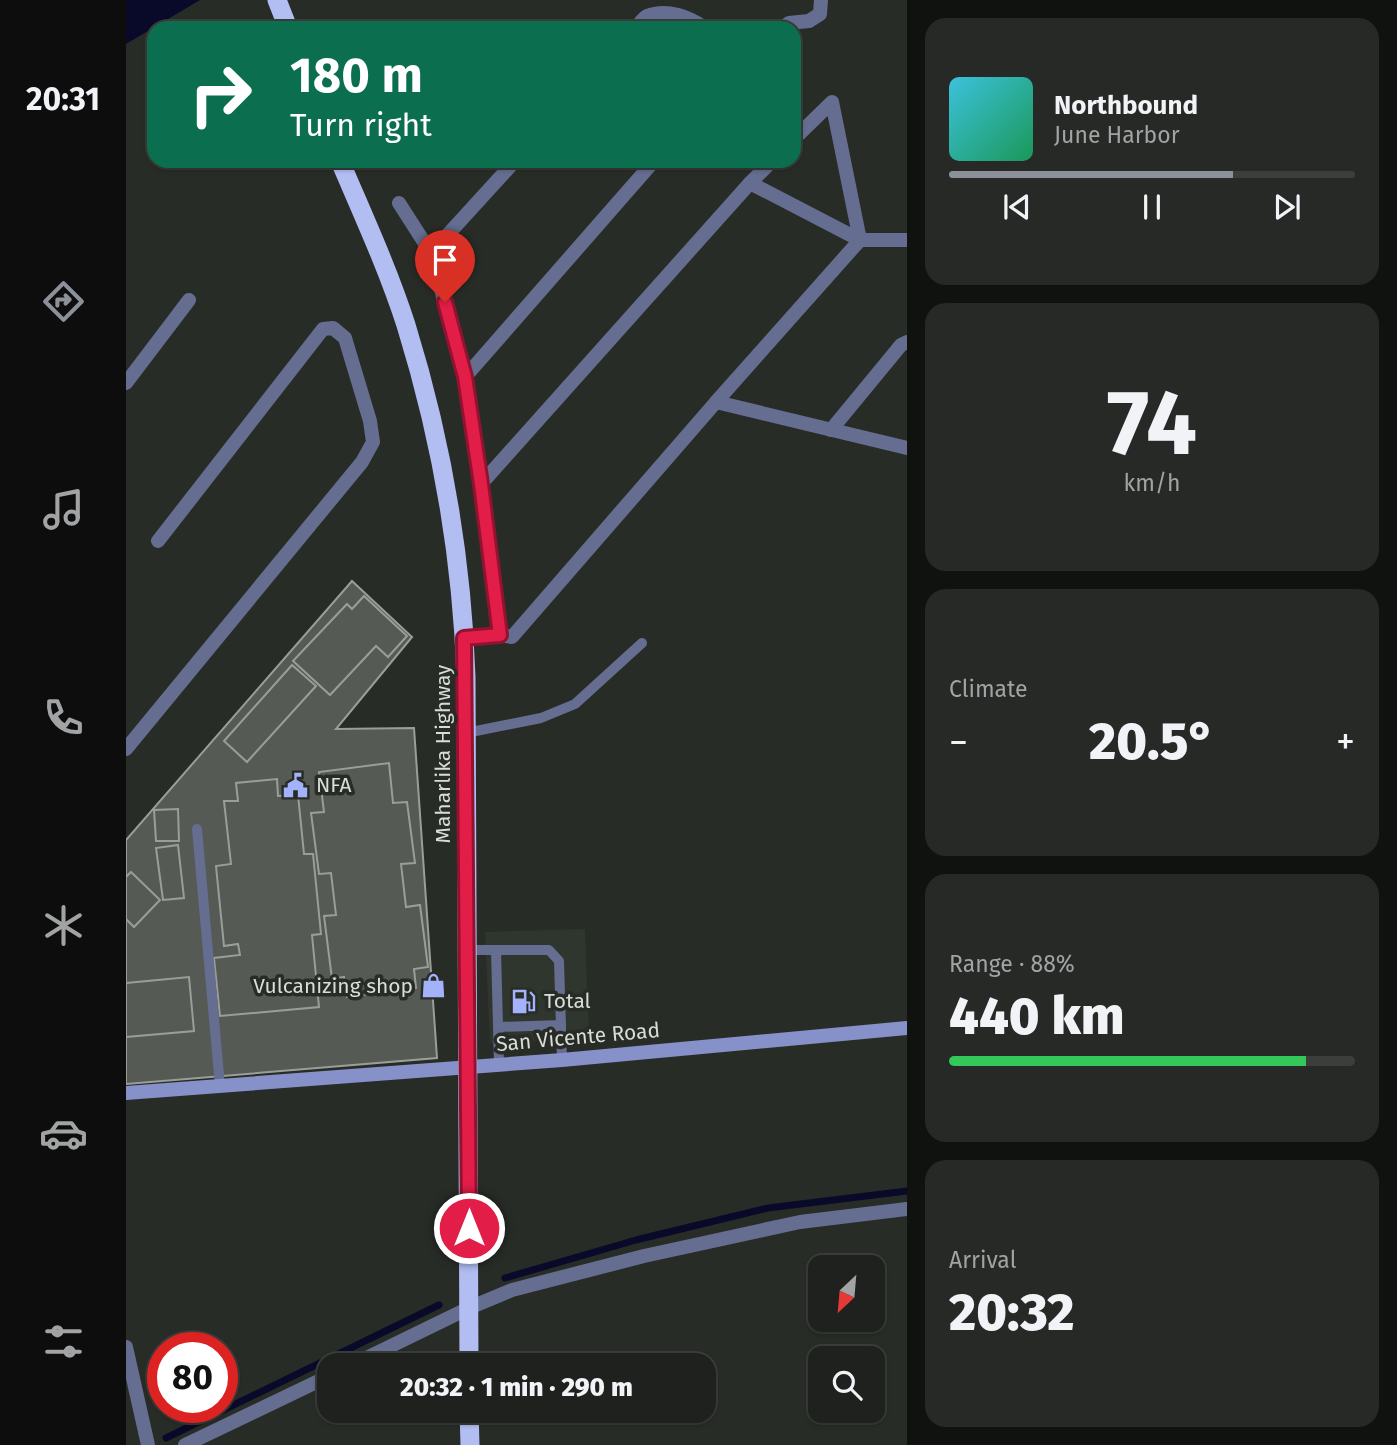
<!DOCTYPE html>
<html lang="en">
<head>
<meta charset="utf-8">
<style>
  :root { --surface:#1e211d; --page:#262926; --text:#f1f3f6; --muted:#a1a3a4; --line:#3c3e3b; --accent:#8c9099 }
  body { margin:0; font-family:"Fira Sans",sans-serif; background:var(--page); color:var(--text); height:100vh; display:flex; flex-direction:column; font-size:26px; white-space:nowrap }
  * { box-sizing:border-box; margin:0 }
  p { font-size:23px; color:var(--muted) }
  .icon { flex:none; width:38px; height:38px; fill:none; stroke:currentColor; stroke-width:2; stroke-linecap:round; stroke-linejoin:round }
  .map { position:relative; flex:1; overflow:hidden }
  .drawer { display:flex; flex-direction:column; gap:18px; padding:18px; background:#101210; width:490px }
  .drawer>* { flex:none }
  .banner { position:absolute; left:21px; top:21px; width:654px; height:147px; border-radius:21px; box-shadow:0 2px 5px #0004,0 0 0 2px var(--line); background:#0b6e4f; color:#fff; overflow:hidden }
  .needle { width:46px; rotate:206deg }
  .tools { position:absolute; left:682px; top:1255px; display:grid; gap:14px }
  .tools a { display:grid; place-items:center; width:77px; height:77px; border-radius:14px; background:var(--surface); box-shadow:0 2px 5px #0004,0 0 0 2px var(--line); font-size:35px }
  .speed { position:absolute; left:21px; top:1332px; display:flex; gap:14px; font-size:35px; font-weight:700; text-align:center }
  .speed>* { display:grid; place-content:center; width:91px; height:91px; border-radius:50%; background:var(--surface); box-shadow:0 2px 5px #0004,0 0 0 2px var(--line); line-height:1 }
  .speed .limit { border:10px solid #d22; background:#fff; color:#111 }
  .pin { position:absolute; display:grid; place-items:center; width:60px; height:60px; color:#fff; margin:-72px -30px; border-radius:50% 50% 50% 0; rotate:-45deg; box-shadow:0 0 7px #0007 }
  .pin .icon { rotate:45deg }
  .me { position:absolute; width:77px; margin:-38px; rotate:0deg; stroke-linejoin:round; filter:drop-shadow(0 0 5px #0008) }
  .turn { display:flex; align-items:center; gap:24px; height:147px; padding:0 28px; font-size:32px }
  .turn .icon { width:91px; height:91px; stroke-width:2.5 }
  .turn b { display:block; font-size:49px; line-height:60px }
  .big { font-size:52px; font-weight:800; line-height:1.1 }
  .drawer .widget { flex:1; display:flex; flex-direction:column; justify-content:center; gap:10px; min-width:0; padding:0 24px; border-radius:21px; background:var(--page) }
  .drawer .dial { align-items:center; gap:0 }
  .dial b { font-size:91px; line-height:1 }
  .song { display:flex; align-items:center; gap:21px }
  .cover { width:84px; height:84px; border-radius:10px; background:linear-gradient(135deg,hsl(190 70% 55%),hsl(150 70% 35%)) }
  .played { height:7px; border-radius:4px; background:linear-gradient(90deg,var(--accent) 70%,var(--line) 70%) }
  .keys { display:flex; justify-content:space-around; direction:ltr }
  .heat { display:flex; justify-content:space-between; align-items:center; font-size:38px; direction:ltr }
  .charge { height:10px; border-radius:5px; background:linear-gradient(90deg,#34c759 88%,var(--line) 0) }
  .trip { position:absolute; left:191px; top:1353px; width:399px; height:70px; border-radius:21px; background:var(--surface); box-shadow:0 2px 5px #0004,0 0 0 2px var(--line); font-weight:800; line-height:70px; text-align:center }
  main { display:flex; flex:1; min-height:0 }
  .tab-bar { display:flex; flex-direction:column; width:126px; justify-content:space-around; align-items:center; background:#0c0d0c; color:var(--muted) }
  .tab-bar .icon { width:49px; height:49px }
  .tab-bar .active { color:var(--accent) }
  .tab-bar b { font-size:32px; color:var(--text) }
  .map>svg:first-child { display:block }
</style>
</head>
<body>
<main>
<nav class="tab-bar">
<b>20:31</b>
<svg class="icon active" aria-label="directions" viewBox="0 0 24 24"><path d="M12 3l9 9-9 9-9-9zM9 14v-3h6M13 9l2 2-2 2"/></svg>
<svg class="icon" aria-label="music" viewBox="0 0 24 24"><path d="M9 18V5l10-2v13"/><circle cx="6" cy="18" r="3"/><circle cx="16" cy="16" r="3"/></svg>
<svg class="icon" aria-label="phone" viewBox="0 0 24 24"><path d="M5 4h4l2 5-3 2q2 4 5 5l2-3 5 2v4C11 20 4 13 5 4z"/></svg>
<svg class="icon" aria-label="climate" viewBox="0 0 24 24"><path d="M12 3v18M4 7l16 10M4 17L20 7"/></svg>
<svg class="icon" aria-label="car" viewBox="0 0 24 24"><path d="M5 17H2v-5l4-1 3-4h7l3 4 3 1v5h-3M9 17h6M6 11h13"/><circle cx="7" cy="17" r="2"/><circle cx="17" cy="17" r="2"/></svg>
<svg class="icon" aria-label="filters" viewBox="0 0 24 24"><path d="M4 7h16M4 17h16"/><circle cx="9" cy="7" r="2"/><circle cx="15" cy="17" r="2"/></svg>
</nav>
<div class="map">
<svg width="781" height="1445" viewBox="0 0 781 1445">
  <rect width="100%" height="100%" fill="#282c27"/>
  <polygon fill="#2e362d" points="459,929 463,1040 364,1043 359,932"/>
  <polygon fill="#090a2a" points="0,0 74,0 0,44"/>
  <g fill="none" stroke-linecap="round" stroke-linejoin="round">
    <g stroke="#090a2a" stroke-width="7">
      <polyline points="379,1278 510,1240 642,1208 781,1191"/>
      <polyline points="40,1438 313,1305"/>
    </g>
  </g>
  <g fill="#555a54" stroke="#999f98" stroke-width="2">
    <polygon points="226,581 286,637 210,729 288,728 311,1058 0,1084 0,840"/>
    <polygon points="238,596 281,636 262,657 250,646 204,695 167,661 221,604 226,609"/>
    <polygon points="166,665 190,686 121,762 98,741"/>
    <polygon points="263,763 267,803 281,802 289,863 275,864 280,907 294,905 302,967 288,969 290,988 221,997 218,977 206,979 198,916 210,915 205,873 193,874 185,813 198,812 193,772"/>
    <polygon points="151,779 152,796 172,795 178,854 187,854 195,934 186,935 193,1007 94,1016 88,958 114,955 112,944 98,946 90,866 105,864 98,801 112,801 110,783"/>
    <polygon points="52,809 53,841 30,841 28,810"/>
    <polygon points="52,845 58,898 37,900 30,848"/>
    <polygon points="5,872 34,900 8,927 0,919 0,877"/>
    <polygon points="63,977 68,1031 0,1037 0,983"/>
  </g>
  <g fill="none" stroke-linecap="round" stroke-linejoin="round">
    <g stroke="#656d90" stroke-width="10">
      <polyline points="340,733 415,718 449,704 516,643"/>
      <polyline points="71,829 94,1086"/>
      <polyline points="340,950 423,950 433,961 436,1060"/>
      <polyline points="370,950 373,1065"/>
      <polyline points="372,1027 435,1025"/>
    </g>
    <g stroke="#656d90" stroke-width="14">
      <path d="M 510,28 C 513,24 517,18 521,16 C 541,8 563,17 579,28"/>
      <polyline points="656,28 663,23 683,21 694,14 695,0"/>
      <polyline points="668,139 706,102 734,240 781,240"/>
      <polyline points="273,203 305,253 339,377"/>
      <polyline points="305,253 389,161"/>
      <polyline points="0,383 63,300"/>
      <polyline points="590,402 734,240 624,183"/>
      <polyline points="705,430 775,345 781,342"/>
      <polyline points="355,484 339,377 528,161"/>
      <polyline points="374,635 355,484 624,183 646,161"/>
      <polyline points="338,638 374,635 386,637 590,402 781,448"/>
      <polyline points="0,749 236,462 247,442 244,421 219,338 207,328 197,329 32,541"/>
      <polyline points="343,1308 386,1290 518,1256 674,1222 781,1209"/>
      <polyline points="0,1347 22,1445"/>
    </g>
    <g stroke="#656d90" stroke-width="14">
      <polyline points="226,1365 343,1308"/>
      <polyline points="59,1445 203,1376"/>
    </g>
    <polyline stroke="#8791c9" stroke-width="14" points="0,1093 436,1060 781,1028"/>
    <g stroke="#b2bdf2" stroke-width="19">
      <polyline points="151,0 162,28"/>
      <path d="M 214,161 C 237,215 262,269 280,325 C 315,438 336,558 340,677 L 343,1365"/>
      <polyline points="343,1410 344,1445"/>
    </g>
  </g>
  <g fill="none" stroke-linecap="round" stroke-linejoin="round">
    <defs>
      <polyline id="route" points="319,302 339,377 355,484 374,635 338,638 343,1228"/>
    </defs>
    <use href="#route" stroke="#92132f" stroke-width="18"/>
    <use href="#route" stroke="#e11d48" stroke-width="12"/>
  </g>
  <defs>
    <symbol id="civic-bare" viewBox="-9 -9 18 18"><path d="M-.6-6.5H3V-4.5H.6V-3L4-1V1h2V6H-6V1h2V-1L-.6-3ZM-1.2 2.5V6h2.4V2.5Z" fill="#a4b2fc" stroke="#282c27" stroke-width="2.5" paint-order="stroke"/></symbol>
    <symbol id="shop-bare" viewBox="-9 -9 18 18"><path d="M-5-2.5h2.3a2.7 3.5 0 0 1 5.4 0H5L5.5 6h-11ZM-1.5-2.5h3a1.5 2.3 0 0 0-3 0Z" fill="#a4b2fc" stroke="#282c27" stroke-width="2.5" paint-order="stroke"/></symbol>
    <symbol id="fuel-bare" viewBox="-9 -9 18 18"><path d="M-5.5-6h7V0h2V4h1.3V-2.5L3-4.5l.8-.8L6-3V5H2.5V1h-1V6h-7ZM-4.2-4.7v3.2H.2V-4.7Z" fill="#a4b2fc" stroke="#282c27" stroke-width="2.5" paint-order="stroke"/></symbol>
  </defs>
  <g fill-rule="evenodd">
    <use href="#civic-bare" x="152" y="768" width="35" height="35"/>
    <use href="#shop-bare" x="290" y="968" width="35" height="35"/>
    <use href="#fuel-bare" x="380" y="984" width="35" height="35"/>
  </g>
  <g text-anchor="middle" stroke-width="7" stroke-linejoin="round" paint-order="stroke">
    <g font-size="21" fill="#d9dcd9" stroke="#282c27">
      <text transform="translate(317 754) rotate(-90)" y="7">Maharlika Highway</text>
      <text transform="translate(452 1037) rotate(-5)" y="7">San Vicente Road</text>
    </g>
    <g font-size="21" fill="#d9dcd9" stroke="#282c27" text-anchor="start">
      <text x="190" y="792">NFA</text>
      <text x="287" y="993" text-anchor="end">Vulcanizing shop</text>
      <text x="418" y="1008">Total</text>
    </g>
  </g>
</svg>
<div class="tools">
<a><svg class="needle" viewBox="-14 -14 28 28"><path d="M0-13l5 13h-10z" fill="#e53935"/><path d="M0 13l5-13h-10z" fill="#a1a3a4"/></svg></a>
<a><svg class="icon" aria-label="search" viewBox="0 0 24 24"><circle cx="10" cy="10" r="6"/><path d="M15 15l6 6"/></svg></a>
</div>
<div class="speed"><div class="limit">80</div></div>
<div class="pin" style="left:319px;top:302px;background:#d93025"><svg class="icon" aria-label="arrive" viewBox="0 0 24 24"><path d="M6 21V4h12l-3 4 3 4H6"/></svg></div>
<svg class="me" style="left:343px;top:1228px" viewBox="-20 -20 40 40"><circle r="17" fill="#e11d48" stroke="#fff" stroke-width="3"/><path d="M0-11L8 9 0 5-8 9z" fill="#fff"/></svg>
<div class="trip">20:32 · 1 min · 290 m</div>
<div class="banner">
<div class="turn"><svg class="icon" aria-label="right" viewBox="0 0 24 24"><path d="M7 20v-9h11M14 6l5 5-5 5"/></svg><div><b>180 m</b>Turn right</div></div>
</div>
</div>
<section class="drawer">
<div class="widget">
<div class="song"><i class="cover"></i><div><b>Northbound</b><p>June Harbor</p></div></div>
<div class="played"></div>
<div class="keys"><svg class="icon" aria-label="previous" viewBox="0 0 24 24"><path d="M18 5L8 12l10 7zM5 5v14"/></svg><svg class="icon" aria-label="pause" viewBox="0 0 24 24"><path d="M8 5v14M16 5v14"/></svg><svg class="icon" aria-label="next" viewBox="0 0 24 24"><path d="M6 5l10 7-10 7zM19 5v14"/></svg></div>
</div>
<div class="widget dial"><b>74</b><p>km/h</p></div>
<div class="widget"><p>Climate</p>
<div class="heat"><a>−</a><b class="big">20.5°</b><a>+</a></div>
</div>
<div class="widget"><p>Range · 88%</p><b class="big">440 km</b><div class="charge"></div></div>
<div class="widget"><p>Arrival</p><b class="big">20:32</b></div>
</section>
</main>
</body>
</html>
